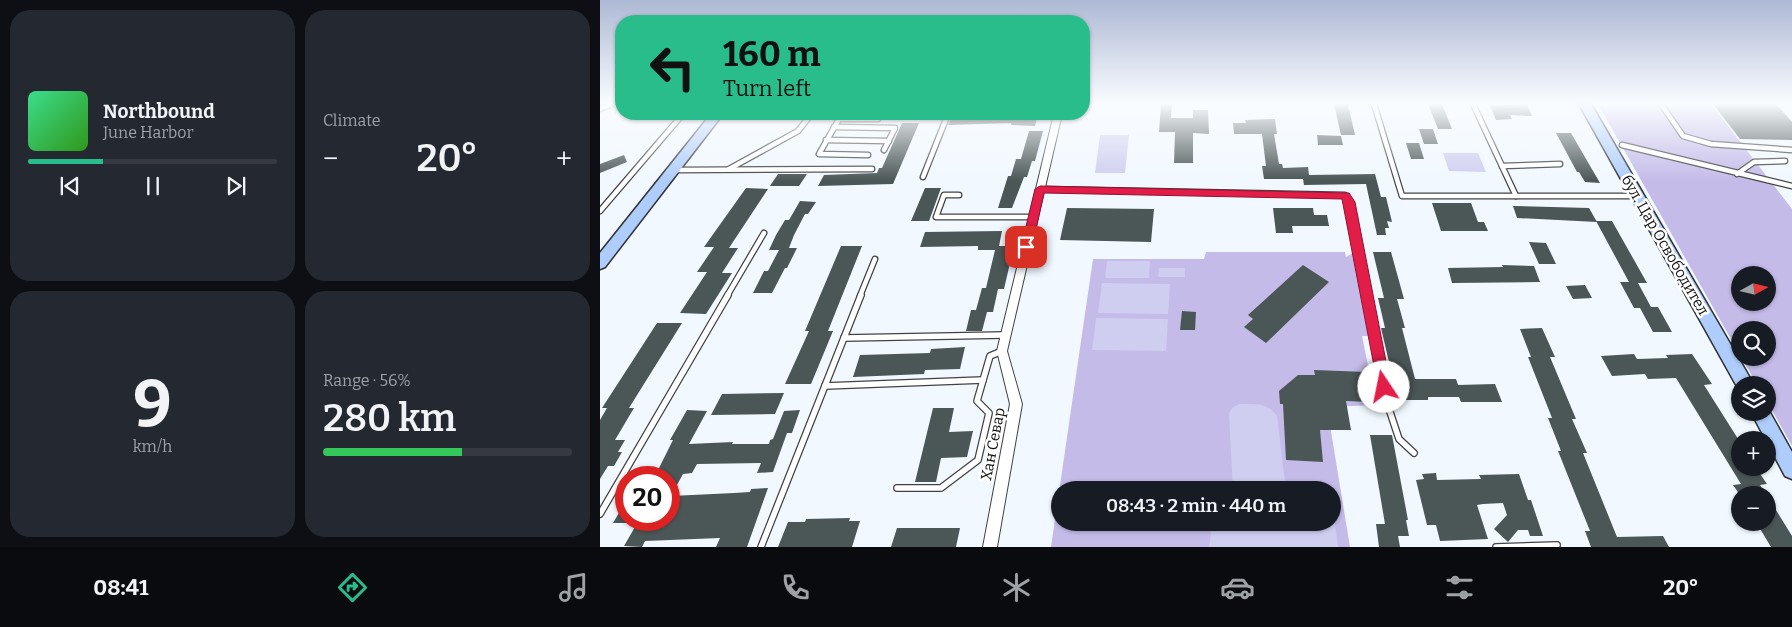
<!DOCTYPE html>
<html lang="en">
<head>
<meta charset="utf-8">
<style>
  :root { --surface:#171b24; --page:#242831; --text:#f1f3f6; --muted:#9ea1a6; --line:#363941; --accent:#29bd8c }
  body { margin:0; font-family:Bitter,serif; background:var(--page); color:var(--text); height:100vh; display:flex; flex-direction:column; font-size:19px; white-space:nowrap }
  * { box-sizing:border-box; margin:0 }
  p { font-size:16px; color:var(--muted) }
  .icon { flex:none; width:28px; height:28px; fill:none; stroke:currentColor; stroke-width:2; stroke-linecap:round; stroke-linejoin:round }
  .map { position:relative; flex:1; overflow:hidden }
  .side { display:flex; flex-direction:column; gap:10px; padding:10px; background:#0d0f14; width:600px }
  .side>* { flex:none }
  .guide { position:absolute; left:15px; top:15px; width:475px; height:105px; border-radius:20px; box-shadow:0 1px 4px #0004; background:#29bd8c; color:#111; overflow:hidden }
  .needle { width:32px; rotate:82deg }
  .controls { position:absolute; left:1131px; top:266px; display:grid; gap:10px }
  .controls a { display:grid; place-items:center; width:45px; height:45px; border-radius:50%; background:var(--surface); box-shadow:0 1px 4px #0004; font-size:25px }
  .speed { position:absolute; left:15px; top:466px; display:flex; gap:10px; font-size:25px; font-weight:700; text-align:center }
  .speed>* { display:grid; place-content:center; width:65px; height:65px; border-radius:50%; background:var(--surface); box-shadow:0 1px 4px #0004; line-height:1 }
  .speed .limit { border:8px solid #d22; background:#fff; color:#111 }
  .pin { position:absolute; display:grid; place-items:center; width:42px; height:42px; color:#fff; margin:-21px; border-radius:10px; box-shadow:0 2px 8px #0006 }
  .me { position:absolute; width:55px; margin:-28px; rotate:349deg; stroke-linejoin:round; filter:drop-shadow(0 0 4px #0008) }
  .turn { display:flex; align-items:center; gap:18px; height:105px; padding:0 25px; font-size:22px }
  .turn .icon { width:65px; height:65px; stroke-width:2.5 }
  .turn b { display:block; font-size:35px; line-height:42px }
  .big { font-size:38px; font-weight:600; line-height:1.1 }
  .side .tile { flex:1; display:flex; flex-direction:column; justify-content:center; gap:8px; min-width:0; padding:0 18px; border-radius:20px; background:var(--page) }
  .side .dial { align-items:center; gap:0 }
  .dial b { font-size:65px; line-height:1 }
  .song { display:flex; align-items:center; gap:15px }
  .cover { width:60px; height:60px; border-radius:8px; background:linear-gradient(135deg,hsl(150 70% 55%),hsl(110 70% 35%)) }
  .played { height:5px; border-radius:2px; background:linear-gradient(90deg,var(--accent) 30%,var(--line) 30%) }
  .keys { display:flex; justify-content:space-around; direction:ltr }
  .heat { display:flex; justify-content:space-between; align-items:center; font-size:28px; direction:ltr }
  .charge { height:8px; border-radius:4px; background:linear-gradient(90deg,#34c759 56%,var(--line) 0) }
  .side .tiles { flex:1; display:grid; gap:10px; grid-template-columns:repeat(2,1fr) }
  .trip { position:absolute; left:451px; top:481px; width:290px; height:50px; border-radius:25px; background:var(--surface); box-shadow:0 1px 4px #0004; font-weight:600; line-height:50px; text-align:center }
  .menu { display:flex; height:80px; justify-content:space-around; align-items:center; background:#090b0e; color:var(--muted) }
  .menu .icon { width:35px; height:35px }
  .menu .active { color:var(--accent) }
  .menu b { font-size:22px; color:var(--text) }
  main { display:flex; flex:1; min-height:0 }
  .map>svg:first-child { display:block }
</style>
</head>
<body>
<main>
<section class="side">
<div class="tiles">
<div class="tile">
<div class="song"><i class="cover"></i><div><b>Northbound</b><p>June Harbor</p></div></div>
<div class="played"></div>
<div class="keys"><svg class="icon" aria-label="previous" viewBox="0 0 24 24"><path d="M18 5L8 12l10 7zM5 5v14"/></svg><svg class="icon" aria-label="pause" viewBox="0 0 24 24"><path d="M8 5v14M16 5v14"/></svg><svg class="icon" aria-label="next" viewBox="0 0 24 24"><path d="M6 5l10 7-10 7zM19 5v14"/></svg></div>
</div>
<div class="tile"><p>Climate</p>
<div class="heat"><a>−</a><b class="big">20°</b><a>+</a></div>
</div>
<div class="tile dial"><b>9</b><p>km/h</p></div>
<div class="tile"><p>Range · 56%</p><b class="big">280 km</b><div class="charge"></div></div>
</div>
</section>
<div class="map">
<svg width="1192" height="547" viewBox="0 0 1192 547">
  <rect width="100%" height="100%" fill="#f1f8ff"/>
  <g fill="#c4bbe9" fill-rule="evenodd">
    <path d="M 998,104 L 1111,104 L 1192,209 L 1192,446 L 1168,403 L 1168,385 L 1157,385 L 1142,358 L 1168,358 L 1168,330 L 1140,330 L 1140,355 ZM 1140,275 L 1168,275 L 1168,302 L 1140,302 Z"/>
    <path d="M 606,252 L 745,252 L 746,257 L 755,252 L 775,336 L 762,336 L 776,405 L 727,407 L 750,547 L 451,547 L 493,259 L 604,259 ZM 460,490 L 732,490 L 732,522 L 460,522 Z"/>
  </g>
  <g fill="#cfcdf0">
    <polygon points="500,135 529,135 525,173 495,173"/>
    <polygon points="843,153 878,153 886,172 849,171"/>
    <polygon points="507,261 550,261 549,278 505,278"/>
    <polygon points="559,268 585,268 585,277 558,277"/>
    <polygon points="502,283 570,284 568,314 498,313"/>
    <polygon points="496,318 568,319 566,351 492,350"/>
    <path d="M 639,404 C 655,404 667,402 677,416 L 686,490 L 633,490 L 629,414 L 632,408 Z"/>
    <polygon points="733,509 738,547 609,547 612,523 732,522"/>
  </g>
  <g fill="#4b5657">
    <polygon points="561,104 572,104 571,118 593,118 593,110 608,110 609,134 593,133 593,163 574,163 575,132 559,132"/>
    <polygon points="734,104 748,104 755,135 741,135"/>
    <polygon points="828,104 842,104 852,129 838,129"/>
    <polygon points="927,104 932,116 910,115 912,119 896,120 890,106"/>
    <polygon points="1113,104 1176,104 1192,122 1192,140 1140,139"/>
    <polygon points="373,114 414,114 414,115 438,115 435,126 411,125 412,119 412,123 348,125 352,116 373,116"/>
    <polygon points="675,119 677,134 674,134 679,164 682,164 683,168 708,167 709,175 775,174 781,197 786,197 792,222 787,221 789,228 785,228 786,235 777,235 766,184 704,185 703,179 664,179 662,166 666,166 662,134 634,134 633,123 646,123 645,120"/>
    <polygon points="302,123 319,123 293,184 218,186 224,175 277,173 279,168 282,168"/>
    <polygon points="819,129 833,129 838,144 824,144"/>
    <polygon points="429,131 443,131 435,161 432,161 427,177 424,177 412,208 398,208 408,176 411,176 416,159 421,159"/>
    <polygon points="956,133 971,133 1000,183 985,182 979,172 977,172"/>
    <polygon points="717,135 741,136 743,145 718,145"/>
    <polygon points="806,143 819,143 824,159 811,159"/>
    <polygon points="24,155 27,162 0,173 0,164"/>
    <polygon points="178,174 207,174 199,186 170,186"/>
    <polygon points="146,188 168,189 129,248 138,248 122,273 132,273 106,314 80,313 107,272 97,272 114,247 104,247"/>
    <polygon points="325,188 341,188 329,221 311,221"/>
    <polygon points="200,201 216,202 208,214 205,214 194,235 189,248 197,248 187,268 185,268 172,293 153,293 164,271 168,271 179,250 169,250 176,235 185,220 189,220"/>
    <polygon points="832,203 871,203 878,222 884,222 888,231 841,231"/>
    <polygon points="913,206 989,208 997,222 917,218"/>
    <polygon points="467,208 554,209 551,242 460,240"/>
    <polygon points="673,208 713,208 714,215 727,215 729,226 692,226 693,233 676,233"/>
    <polygon points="996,221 1012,221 1047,283 1038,283 1051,307 1058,307 1072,332 1053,332 1040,308 1034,308 1020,282 1029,282"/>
    <polygon points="402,231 399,246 414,246 404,289 398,289 393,312 387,312 382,331 366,331 371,310 376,310 382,288 386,288 395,250 378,250 378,246 320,247 325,232"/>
    <polygon points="929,242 946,243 956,264 939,264"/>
    <polygon points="241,246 262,246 228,331 233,331 211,384 185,384 209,331 205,331"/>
    <polygon points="773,252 791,252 804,299 797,299 805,328 802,328 815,379 856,379 858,385 895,384 902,402 861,402 859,397 828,397 828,400 793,400 791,399 788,381 788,379 793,379 781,328 785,328 778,298 784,298"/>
    <polygon points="703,265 729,282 666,343 644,327 653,319 648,315"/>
    <polygon points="902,265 934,266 940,282 852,283 848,268 903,267"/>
    <polygon points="985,285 992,298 973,299 966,286"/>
    <polygon points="582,311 596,312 595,330 580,330"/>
    <polygon points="57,323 82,323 29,408 34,408 15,440 25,440 18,452 22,452 14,466 8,466 0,479 0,420 7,408 2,408"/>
    <polygon points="942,328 955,357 950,357 976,419 972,419 987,453 983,453 1017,537 1063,536 1069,547 991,547 985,531 990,531 958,451 961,451 948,418 952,418 928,357 931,357 920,329"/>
    <polygon points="365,347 360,369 325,370 324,374 253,377 260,355 330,353 331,349"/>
    <polygon points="1034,354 1037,359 1068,358 1066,355 1092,354 1112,384 1104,385 1140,442 1140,468 1156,468 1167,484 1160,485 1166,495 1140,495 1133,485 1141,484 1076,378 1048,379 1045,374 1012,376 1001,356"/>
    <polygon points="714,370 767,372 769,381 779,381 782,398 769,398 770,402 746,401 751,430 720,430 723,462 686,460 683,404 680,404 679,391 698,375 715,375"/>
    <polygon points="184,393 175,414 111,415 122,394"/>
    <polygon points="333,408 354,408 349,432 373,431 367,457 341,458 336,482 315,482"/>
    <polygon points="87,410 107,411 89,444 133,442 132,444 169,444 170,440 173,439 184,411 200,410 192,433 187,433 173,472 157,473 161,463 97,464 92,473 83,474 71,496 134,493 150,492 151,489 168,488 147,547 116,547 120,538 45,541 42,547 24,546 39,520 69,520 69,478 54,478 73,440 70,440"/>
    <polygon points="770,435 792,435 808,520 806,520 809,536 798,536 800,547 779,547 776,524 785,524"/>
    <polygon points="836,473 837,480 881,479 879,475 919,474 928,500 931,500 943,536 930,536 928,530 918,530 908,542 894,529 907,515 903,503 883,504 877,505 888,539 840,541 836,525 827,525 816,480 824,479 822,474"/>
    <polygon points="1168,497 1192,536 1192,547 1171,547 1156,522 1168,522"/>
    <polygon points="26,501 26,523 13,523"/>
    <polygon points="250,518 249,521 260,521 252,547 178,547 188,522 205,522 206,519"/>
    <polygon points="297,528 360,528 356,547 291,547"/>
  </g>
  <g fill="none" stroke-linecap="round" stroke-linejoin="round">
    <defs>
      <g id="service-far1">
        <polyline points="774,104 802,196 1036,196"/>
        <polyline points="873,104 916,196"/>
        <polyline points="1061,104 1083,136 1111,144 1192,150"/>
        <polyline points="0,109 12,104"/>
        <polyline points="239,119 219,154 268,155"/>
        <polyline points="234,127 295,128 284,150"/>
        <polyline points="226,140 289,141"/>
        <polyline points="1022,145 1192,186"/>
        <polyline points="902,166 960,164"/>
        <polyline points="129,169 198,131 210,116 232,116 239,119 278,119"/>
        <polyline points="75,170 272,169"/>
        <polyline points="1137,174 1154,162 1185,161"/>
        <polyline points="323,177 348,114"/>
        <polyline points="440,189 745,195 749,202 767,296"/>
        <polyline points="359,195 344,195 336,217 434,217"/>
        <polyline points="0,211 83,114"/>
        <polyline points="127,296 164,233"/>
        <polyline points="260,296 275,259"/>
      </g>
      <g id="service">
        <polyline points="767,295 788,406 799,439 814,453"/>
        <polyline points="244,338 405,335"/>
        <polyline points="225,386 383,380"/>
        <polyline points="297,488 341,488 378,460 389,413 377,401 390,356 402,351"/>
        <polyline points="0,514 128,295"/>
        <polyline points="161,547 261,295"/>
        <polyline points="896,547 957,545"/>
      </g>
      <polygon id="minor" points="454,114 462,114 407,351 422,404 397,547 383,547 410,404 397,351"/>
      <g id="secondary">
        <polygon points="979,104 991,104 1154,385 1140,385 1139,390"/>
        <polygon points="111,114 123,114 5,267 0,269 0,253"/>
        <polygon points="1168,409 1192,452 1192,479 1185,476 1151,412 1168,412"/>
      </g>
    </defs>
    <use href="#service-far1" stroke="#424242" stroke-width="7"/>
    <use href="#service" stroke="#424242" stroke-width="8"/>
    <use href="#minor" stroke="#424242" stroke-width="2"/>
    <use href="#secondary" stroke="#313131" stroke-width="3"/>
    <use href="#service-far1" stroke="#fff" stroke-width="4.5"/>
    <use href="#service" stroke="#fff" stroke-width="5.5"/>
    <use href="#minor" fill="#fff" fill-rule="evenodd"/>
    <use href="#secondary" fill="#aecdfd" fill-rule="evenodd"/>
  </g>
  <linearGradient id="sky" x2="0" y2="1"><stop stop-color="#adb8d4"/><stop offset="0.57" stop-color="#f9fcff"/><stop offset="1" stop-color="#f9fcff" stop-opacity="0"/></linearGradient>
  <rect width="1192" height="181" fill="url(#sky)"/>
  <polygon fill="#e11d48" stroke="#92132f" points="440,186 749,193 755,202 791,387 789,391 784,393 780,391 778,387 742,199 444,193 432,247 426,251 421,247 435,189"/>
  <g text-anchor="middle" stroke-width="5" stroke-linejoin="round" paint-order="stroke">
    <g font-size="15" fill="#0f0f0f" stroke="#fff">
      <text transform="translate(1065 245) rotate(60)" y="5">бул. Цар Освободител</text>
      <text transform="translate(393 444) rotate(-79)" y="5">Хан Севар</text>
    </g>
  </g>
</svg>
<div class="controls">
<a><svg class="needle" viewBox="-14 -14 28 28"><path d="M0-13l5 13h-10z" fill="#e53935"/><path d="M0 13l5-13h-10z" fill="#9ea1a6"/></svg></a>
<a><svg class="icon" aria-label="search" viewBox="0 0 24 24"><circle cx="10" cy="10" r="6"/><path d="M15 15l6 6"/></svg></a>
<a><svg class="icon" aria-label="layers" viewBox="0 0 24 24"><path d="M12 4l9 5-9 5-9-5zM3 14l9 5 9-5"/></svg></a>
<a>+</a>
<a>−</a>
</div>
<div class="speed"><div class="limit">20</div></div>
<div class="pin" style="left:426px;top:247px;background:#d93025"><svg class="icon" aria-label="arrive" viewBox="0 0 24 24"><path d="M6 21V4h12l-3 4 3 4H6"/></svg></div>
<svg class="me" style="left:784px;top:387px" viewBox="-20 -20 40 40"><circle r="19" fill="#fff"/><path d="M0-13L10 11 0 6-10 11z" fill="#e11d48"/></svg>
<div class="trip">08:43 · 2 min · 440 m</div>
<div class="guide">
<div class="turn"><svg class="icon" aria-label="left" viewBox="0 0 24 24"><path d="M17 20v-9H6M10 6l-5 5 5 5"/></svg><div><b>160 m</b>Turn left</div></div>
</div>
</div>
</main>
<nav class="menu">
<b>08:41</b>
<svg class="icon active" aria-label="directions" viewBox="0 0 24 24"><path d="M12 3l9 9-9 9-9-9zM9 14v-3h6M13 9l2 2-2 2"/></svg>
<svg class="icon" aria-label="music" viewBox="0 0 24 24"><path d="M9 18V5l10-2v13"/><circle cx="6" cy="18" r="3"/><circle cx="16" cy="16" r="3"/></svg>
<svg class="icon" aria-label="phone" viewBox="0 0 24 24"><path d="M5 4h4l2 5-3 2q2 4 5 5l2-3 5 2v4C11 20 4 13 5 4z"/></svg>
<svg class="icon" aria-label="climate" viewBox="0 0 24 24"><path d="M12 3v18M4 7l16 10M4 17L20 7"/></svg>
<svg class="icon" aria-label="car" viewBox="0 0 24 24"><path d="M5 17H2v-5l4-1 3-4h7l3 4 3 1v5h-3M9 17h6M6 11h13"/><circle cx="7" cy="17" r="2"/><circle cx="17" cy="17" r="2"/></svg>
<svg class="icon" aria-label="filters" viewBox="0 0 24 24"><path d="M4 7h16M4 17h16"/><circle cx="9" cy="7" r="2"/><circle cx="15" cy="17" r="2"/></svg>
<b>20°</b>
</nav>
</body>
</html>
